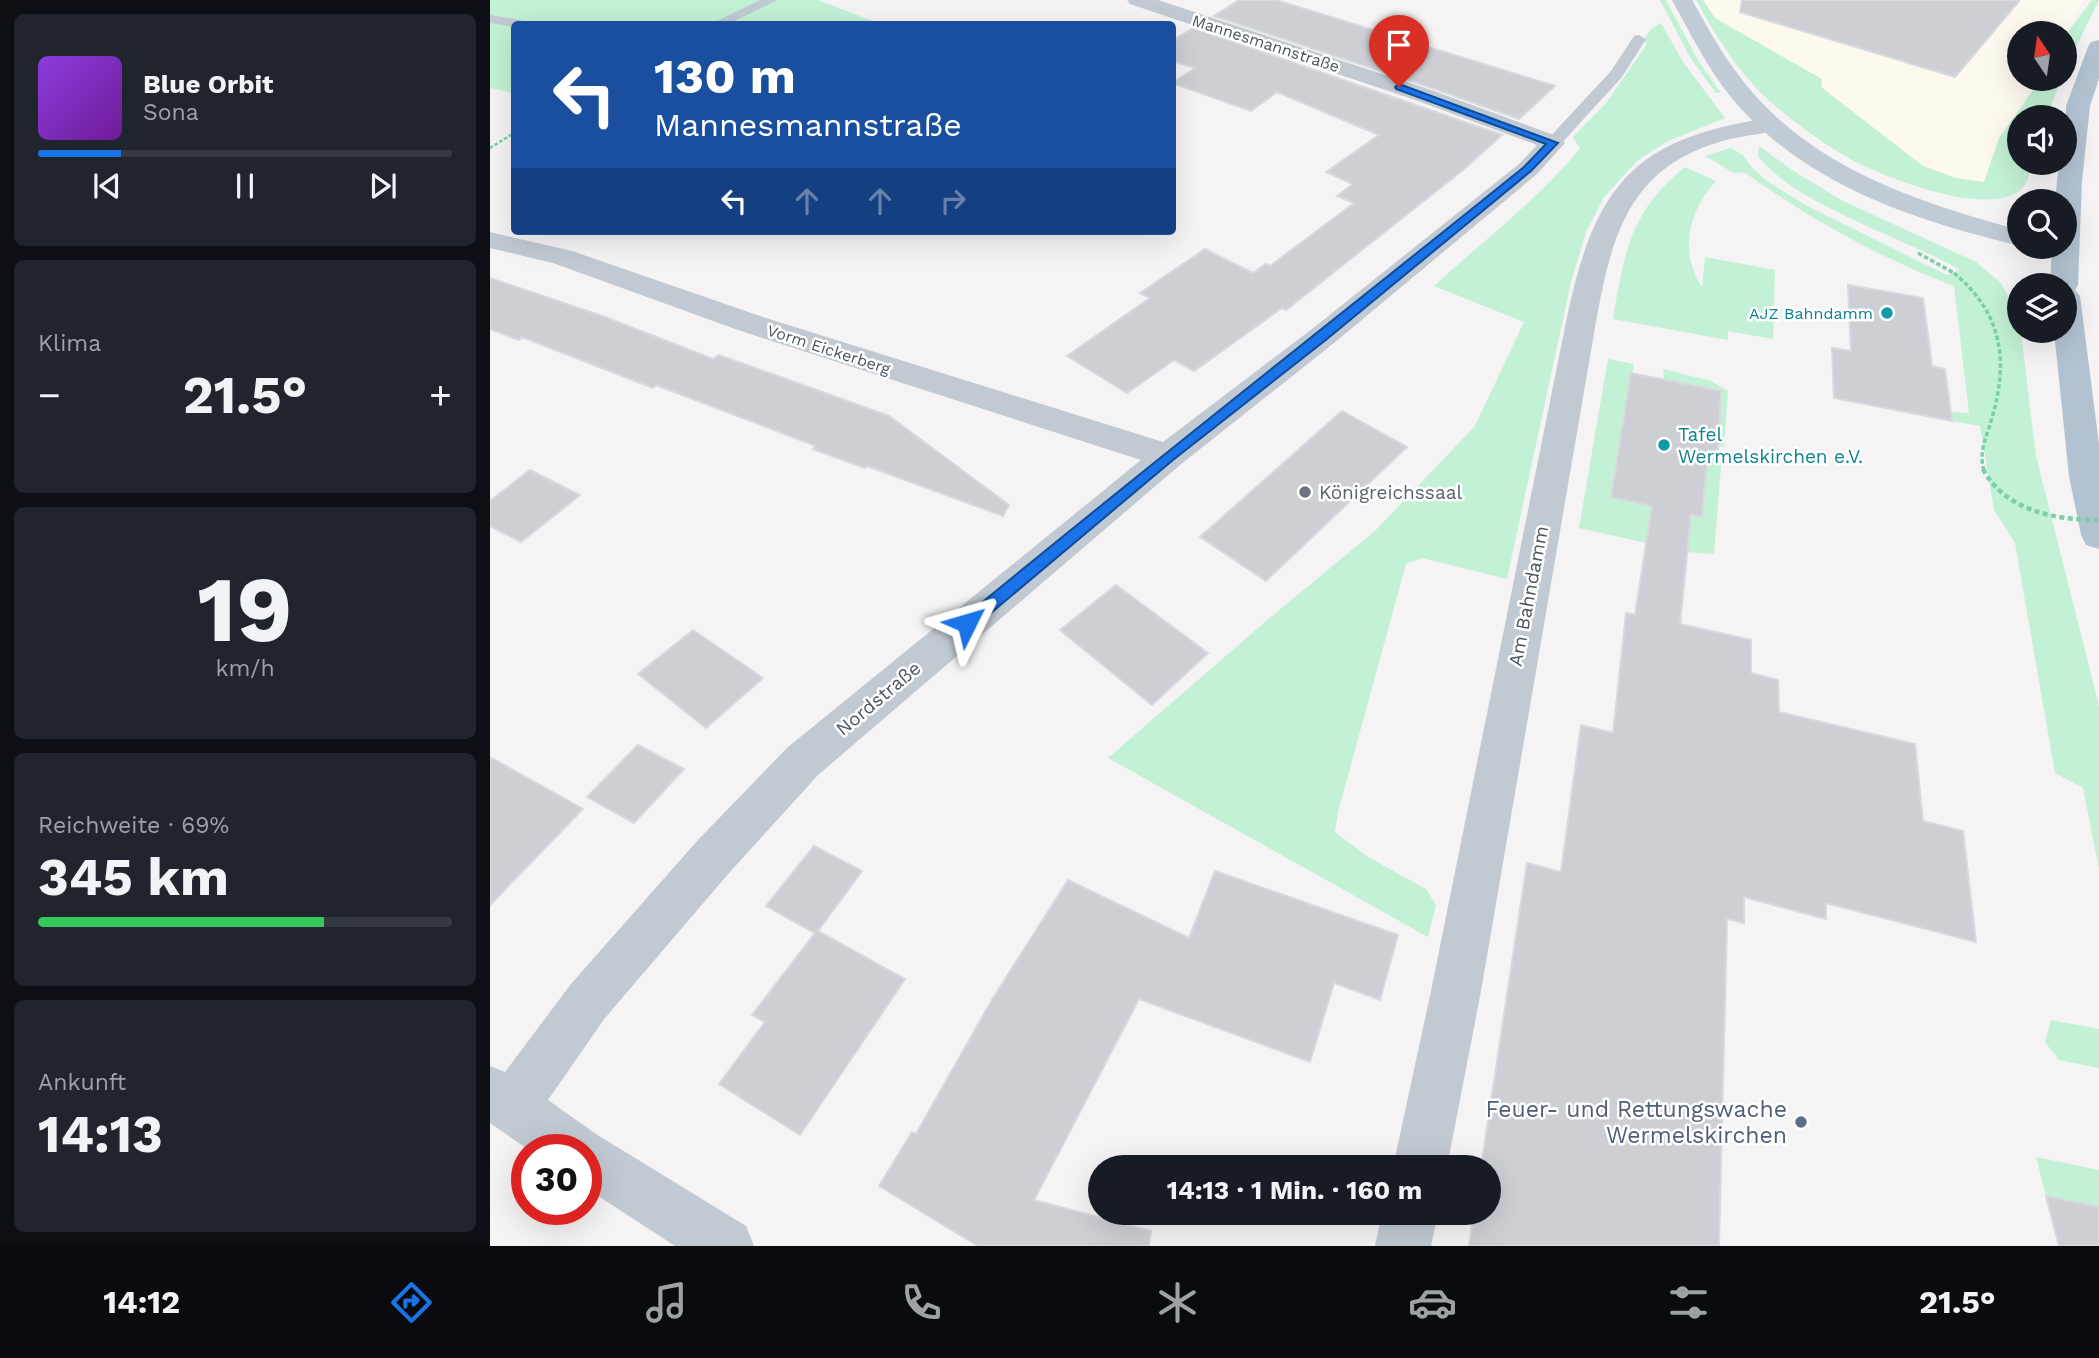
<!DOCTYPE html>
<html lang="de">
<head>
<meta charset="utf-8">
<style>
  :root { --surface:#171b24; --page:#20242c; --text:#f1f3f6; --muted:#9ea1a6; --line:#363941; --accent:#1a73e8 }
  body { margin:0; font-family:"Work Sans",sans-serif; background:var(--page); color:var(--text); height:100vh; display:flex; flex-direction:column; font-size:26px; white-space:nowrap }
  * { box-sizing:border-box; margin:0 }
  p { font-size:23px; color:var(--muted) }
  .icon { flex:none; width:38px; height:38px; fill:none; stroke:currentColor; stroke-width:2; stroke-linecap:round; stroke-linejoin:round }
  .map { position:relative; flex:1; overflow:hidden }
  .details { display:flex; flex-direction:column; gap:14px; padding:14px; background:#0d0f14; width:490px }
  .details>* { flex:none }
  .guide { position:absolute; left:21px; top:21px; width:665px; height:214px; border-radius:7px; box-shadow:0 7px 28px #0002; background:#1a4fa0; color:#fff; overflow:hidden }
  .needle { width:46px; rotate:347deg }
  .tools { position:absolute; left:1517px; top:21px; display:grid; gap:14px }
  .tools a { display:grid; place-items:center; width:70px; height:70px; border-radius:50%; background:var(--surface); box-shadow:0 7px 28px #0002; font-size:35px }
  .speed { position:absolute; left:21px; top:1134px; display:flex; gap:14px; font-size:35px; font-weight:700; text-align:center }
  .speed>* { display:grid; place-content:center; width:91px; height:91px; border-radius:50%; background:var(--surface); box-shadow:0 7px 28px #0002; line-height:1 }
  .speed .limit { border:10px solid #d22; background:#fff; color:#111 }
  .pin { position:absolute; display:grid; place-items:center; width:60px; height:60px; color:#fff; margin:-72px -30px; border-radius:50% 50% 50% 0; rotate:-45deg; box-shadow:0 0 7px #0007 }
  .pin .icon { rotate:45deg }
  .me { position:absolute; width:77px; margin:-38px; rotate:50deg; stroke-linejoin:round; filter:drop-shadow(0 0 5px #0008) }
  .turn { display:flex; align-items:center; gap:24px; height:147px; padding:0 28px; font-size:32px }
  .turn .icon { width:91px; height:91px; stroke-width:2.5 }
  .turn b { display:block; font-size:49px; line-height:60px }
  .lanes { display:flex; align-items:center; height:66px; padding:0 28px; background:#0003; justify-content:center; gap:35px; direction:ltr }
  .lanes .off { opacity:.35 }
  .big { font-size:52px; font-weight:700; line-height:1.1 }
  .details .widget { flex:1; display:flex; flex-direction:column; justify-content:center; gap:10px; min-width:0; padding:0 24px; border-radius:10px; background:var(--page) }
  .details .dial { align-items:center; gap:0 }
  .dial b { font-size:91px; line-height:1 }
  .song { display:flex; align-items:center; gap:21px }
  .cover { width:84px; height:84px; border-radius:10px; background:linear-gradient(135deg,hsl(270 70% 55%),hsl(280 70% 35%)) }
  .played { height:7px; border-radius:4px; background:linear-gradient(90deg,var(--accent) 20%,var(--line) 20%) }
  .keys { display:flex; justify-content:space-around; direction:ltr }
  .heat { display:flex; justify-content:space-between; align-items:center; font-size:38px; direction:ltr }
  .charge { height:10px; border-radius:5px; background:linear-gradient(90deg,#34c759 69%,var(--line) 0) }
  .trip { position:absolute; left:598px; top:1155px; width:413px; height:70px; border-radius:35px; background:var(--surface); box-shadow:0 7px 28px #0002; font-weight:700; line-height:70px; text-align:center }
  .tab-bar { display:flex; height:112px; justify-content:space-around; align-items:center; background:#090b0e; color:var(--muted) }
  .tab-bar .icon { width:49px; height:49px }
  .tab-bar .selected { color:var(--accent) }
  .tab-bar b { font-size:32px; color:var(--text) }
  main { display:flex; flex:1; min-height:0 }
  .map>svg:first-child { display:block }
</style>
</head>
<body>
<main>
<section class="details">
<div class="widget">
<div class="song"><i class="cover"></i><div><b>Blue Orbit</b><p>Sona</p></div></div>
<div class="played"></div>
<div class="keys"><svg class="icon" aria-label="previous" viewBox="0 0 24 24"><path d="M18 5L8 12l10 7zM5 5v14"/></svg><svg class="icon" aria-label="pause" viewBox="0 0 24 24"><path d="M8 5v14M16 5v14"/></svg><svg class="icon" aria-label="next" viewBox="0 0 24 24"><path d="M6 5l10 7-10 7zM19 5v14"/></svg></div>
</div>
<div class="widget"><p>Klima</p>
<div class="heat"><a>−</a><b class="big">21.5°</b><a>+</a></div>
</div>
<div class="widget dial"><b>19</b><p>km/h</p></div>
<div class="widget"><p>Reichweite · 69%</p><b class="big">345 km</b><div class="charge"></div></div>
<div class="widget"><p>Ankunft</p><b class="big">14:13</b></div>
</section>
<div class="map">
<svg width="1609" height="1246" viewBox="0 0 1609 1246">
  <rect width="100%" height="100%" fill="#f5f3f3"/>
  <polygon fill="#fdf9ef" points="1213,0 1594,0 1575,36 1575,33 1530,33 1530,79 1551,79 1509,138 1494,182 1466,178 1433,166 1331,87 1332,79 1225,18"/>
  <g fill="#c3f1d5">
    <polygon points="0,0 328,0 390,24 24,24 24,93 0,88"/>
    <polygon points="1170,0 1176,0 1209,62 1231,93 1226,93 1201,59"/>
    <path d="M 1206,0 L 1213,0 L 1225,18 L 1332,79 L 1331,87 L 1433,166 L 1466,178 L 1494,182 L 1509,138 L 1551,79 L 1571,79 L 1557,117 L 1530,117 L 1530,163 L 1542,163 C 1540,169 1539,178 1536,183 C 1512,225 1391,176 1360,159 C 1337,146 1311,127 1290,110 C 1255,82 1227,39 1206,0 Z"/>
    <polygon points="1602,0 1609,0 1575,70 1575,36"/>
    <path d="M 1171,23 L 1193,62 L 1235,118 L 1178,141 L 1148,160 L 1114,197 L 1096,232 L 1081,282 L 1017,579 L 932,558 L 916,564 L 848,812 L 845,832 L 878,857 L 936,889 L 946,905 L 938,937 L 618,758 L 776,621 L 886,530 L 985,426 L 1034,322 L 944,286 C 993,241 1047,200 1090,149 L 1083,137 L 1116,103 L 1157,44 L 1153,41 L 1161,29 Z"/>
    <path d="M 1269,146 L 1305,172 L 1353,201 L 1486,262 L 1511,283 L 1529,317 L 1546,456 L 1609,706 L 1609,869 L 1593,788 L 1565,773 L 1525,543 L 1504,510 L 1490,426 L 1462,421 L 1461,412 L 1479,413 L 1464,286 C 1390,258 1319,218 1254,172 L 1244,173 L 1215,156 L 1241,148 L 1253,155 L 1264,170 L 1280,183 L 1321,208 L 1457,275 L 1470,270 C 1414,237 1307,206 1268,156 Z"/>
    <path d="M 1195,167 L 1226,181 C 1198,211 1189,252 1212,287 L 1215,257 L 1285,270 L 1283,339 L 1238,331 L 1238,340 L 1123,319 C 1134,254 1140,211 1195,167 Z"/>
    <polygon points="1118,359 1144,364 1121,497 1162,506 1158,536 1201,515 1211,517 1218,451 1232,454 1224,554 1197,552 1089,528"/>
    <polygon points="1173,369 1221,381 1238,391 1234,447 1218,444 1174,380"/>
    <polygon points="1561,1020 1609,1029 1609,1068 1569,1060 1555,1042"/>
    <polygon points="1546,1157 1609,1170 1609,1207 1556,1196"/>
  </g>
  <g fill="#cdcfd5" stroke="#d7d9de" stroke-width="2">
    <polygon points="749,0 786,0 1065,86 1029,119 945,89 724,16"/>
    <polygon points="1252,0 1530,0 1465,77 1250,12"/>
    <polygon points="703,28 1012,135 973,170 796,310 792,308 704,371 684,360 637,393 577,356 660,298 650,293 715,249 763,273 776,264 780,266 864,203 847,196 863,184 836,172 889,135 787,92 761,111 682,83 705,68 682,61 682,41"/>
    <polygon points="0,278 115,317 223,359 229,355 399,416 519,505 513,516 377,466 375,468 323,449 326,446 166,385 163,388 32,337 29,340 0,329"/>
    <polygon points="1358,285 1433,298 1442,366 1455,369 1462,421 1344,398 1342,348 1361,351"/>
    <polygon points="1141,373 1231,391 1228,453 1218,451 1212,517 1201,515 1190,624 1261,640 1261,673 1288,680 1289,712 1425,744 1433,821 1473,831 1486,942 1336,903 1336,919 1254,897 1254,923 1237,919 1229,1246 979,1246 984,1213 999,1213 999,1167 991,1167 1037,863 1071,872 1091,725 1123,733 1136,613 1145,615 1162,506 1121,497"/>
    <polygon points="852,411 917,447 776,581 710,537"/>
    <polygon points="40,470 90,495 31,542 0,526 0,501"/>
    <polygon points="626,585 718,653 662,705 570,630"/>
    <polygon points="203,630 273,678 216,728 148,674"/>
    <polygon points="148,745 194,769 144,823 97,797"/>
    <polygon points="0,757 93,809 0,905"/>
    <polygon points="324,846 372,871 328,931 415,979 310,1135 229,1084 275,1022 262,1015 325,933 276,906"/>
    <polygon points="725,871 908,935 890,1000 844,983 820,1062 649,999 544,1200 661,1231 659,1246 488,1246 389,1186 422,1132 426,1134 503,998 578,880 699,938"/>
    <polygon points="1556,1196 1609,1207 1609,1246 1569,1246"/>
  </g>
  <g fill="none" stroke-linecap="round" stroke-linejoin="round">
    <polyline stroke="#7ad0a6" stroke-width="2.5" stroke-dasharray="3.5 2" stroke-linecap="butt" points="0,148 24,133"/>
    <polyline stroke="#7ad0a6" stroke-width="3.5" stroke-dasharray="4.5 2.5" stroke-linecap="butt" points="1428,253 1464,273"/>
    <g fill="#c1cad2" fill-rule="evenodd">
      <polygon points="270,0 288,0 238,24 221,24"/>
      <polygon points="0,15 31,20 38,24 24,24 24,27 0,23"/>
      <polygon points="1149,35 1156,39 1132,77 1069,146 1057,146 1055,143 1057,140 1121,71 1144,36"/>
    </g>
    <polygon fill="#c1cad2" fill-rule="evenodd" points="637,0 668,0 944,91 1072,138 1075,143 1047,174 844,343 690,465 328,775 239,873 115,1018 58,1100 106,1134 256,1226 264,1246 185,1246 96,1188 96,1150 39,1150 0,1123 0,1066 15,1072 81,984 207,841 298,747 651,460 248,330 63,263 0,248 0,232 82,251 270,316 673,442 822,329 1029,164 1047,145 928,101 640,4"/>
    <g fill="#c1cad2" fill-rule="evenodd">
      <path d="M 1280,118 L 1289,120 L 1292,125 L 1289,130 C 1268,135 1246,136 1226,143 C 1137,171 1121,239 1106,322 L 991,991 L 957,1167 L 903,1167 L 941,991 L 1076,322 C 1104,188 1141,138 1280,118 Z"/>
      <polygon points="892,1213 948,1213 941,1246 885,1246"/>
    </g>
    <path fill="#c1cbd6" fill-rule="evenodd" d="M 1182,0 L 1202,0 C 1217,26 1231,53 1250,77 C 1317,166 1426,202 1530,230 L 1530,246 C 1423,220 1312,184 1240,96 C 1217,67 1200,33 1182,0 Z"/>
    <polygon fill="#b3c2d1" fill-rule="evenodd" points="1609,40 1609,79 1600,106 1592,181 1588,285 1585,290 1590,296 1609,444 1609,549 1596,545 1591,535 1579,476 1564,331 1575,331 1575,285 1560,285 1562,247 1575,247 1575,201 1565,201 1569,163 1575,163 1576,106 1598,47 1601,42"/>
    <path stroke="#7ad0a6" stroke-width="3.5" stroke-dasharray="4.5 2.5" stroke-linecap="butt" d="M 1464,273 C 1512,313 1519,360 1502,418 C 1497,436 1488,453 1494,470"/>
    <path stroke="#7ad0a6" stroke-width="4.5" stroke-dasharray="5 3.5" stroke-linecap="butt" d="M 1493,469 C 1515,511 1566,520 1609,520"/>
  </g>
  <path fill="#1a73e8" stroke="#114b97" stroke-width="2" d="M 909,84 L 1068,143 L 1041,171 L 837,339 L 683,460 L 483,628 L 472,628 L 469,623 L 472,619 C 657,466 847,318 1034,167 L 1056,144 L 906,89 L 905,87 Z"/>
  <g fill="#0f9aa8" stroke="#fff" stroke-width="2.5">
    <circle cx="1397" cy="313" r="7"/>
    <circle cx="1174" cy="445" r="7"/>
  </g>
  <circle fill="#6b7280" stroke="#fff" stroke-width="2.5" cx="815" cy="492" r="7"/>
  <circle fill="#5c6f8a" stroke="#fff" stroke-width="2.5" cx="1311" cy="1122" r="7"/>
  <g text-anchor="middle" stroke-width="5" stroke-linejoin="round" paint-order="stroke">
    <g font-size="16" fill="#4a5661" stroke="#fff">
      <text transform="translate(776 43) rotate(18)" y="6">Mannesmannstraße</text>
      <text transform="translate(339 349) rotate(18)" y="6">Vorm Eickerberg</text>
    </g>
    <g font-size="16" fill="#0d838f" stroke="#fff" text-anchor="end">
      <text x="1383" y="319">AJZ Bahndamm</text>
    </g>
    <g font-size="19" fill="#0d838f" stroke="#fff" text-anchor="start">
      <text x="1188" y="441">Tafel<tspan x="1188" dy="22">Wermelskirchen e.V.</tspan></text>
    </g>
    <g font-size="19" fill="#5b616d" stroke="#fff" text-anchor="start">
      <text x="829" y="499">Königreichssaal</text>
    </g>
    <g font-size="19" fill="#4a5661" stroke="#fff">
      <text transform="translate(1038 596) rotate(-79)" y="7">Am Bahndamm</text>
      <text transform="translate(388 698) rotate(-40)" y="7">Nordstraße</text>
    </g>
    <g font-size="23" fill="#4e5e75" stroke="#fff" text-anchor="end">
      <text x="1297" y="1117">Feuer- und Rettungswache<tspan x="1297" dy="26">Wermelskirchen</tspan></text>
    </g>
  </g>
</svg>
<div class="tools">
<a><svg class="needle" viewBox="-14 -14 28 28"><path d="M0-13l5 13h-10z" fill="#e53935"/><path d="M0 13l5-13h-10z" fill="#9ea1a6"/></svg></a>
<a><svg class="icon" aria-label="sound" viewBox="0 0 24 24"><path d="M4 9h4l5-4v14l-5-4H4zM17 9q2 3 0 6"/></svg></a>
<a><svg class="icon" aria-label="search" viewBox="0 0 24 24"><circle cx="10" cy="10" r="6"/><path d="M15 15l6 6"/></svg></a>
<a><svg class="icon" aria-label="layers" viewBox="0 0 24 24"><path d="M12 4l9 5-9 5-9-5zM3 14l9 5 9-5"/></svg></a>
</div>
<div class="speed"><div class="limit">30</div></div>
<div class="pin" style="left:909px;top:87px;background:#d93025"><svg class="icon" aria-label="arrive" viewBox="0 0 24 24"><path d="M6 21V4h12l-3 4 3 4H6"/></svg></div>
<svg class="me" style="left:477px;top:623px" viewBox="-20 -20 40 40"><path d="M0-17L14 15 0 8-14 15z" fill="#1a73e8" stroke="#fff" stroke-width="4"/></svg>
<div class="trip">14:13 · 1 Min. · 160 m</div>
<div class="guide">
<div class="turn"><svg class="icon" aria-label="left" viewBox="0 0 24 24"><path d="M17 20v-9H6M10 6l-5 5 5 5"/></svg><div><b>130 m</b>Mannesmannstraße</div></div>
<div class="lanes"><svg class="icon" aria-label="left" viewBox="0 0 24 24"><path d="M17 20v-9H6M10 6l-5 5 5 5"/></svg><svg class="icon off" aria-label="ahead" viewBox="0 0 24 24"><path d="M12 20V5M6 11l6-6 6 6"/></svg><svg class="icon off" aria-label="ahead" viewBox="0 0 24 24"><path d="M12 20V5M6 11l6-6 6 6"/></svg><svg class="icon off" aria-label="right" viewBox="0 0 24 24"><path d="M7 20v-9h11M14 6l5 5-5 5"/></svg></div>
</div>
</div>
</main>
<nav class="tab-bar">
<b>14:12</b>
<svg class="icon selected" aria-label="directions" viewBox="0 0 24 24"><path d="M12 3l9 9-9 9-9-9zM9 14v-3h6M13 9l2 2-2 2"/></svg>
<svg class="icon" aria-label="music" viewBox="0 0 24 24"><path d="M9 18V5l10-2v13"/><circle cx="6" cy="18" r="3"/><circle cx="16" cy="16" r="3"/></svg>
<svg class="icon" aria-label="phone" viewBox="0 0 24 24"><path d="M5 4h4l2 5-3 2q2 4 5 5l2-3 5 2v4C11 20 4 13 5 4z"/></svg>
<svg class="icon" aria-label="climate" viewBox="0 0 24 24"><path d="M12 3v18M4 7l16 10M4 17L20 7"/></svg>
<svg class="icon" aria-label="car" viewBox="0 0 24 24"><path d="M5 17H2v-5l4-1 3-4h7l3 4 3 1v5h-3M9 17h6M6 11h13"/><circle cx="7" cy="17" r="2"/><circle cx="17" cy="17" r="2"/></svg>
<svg class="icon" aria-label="filters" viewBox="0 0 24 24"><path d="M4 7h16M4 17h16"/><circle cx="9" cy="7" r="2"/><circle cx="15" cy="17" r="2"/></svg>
<b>21.5°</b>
</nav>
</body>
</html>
